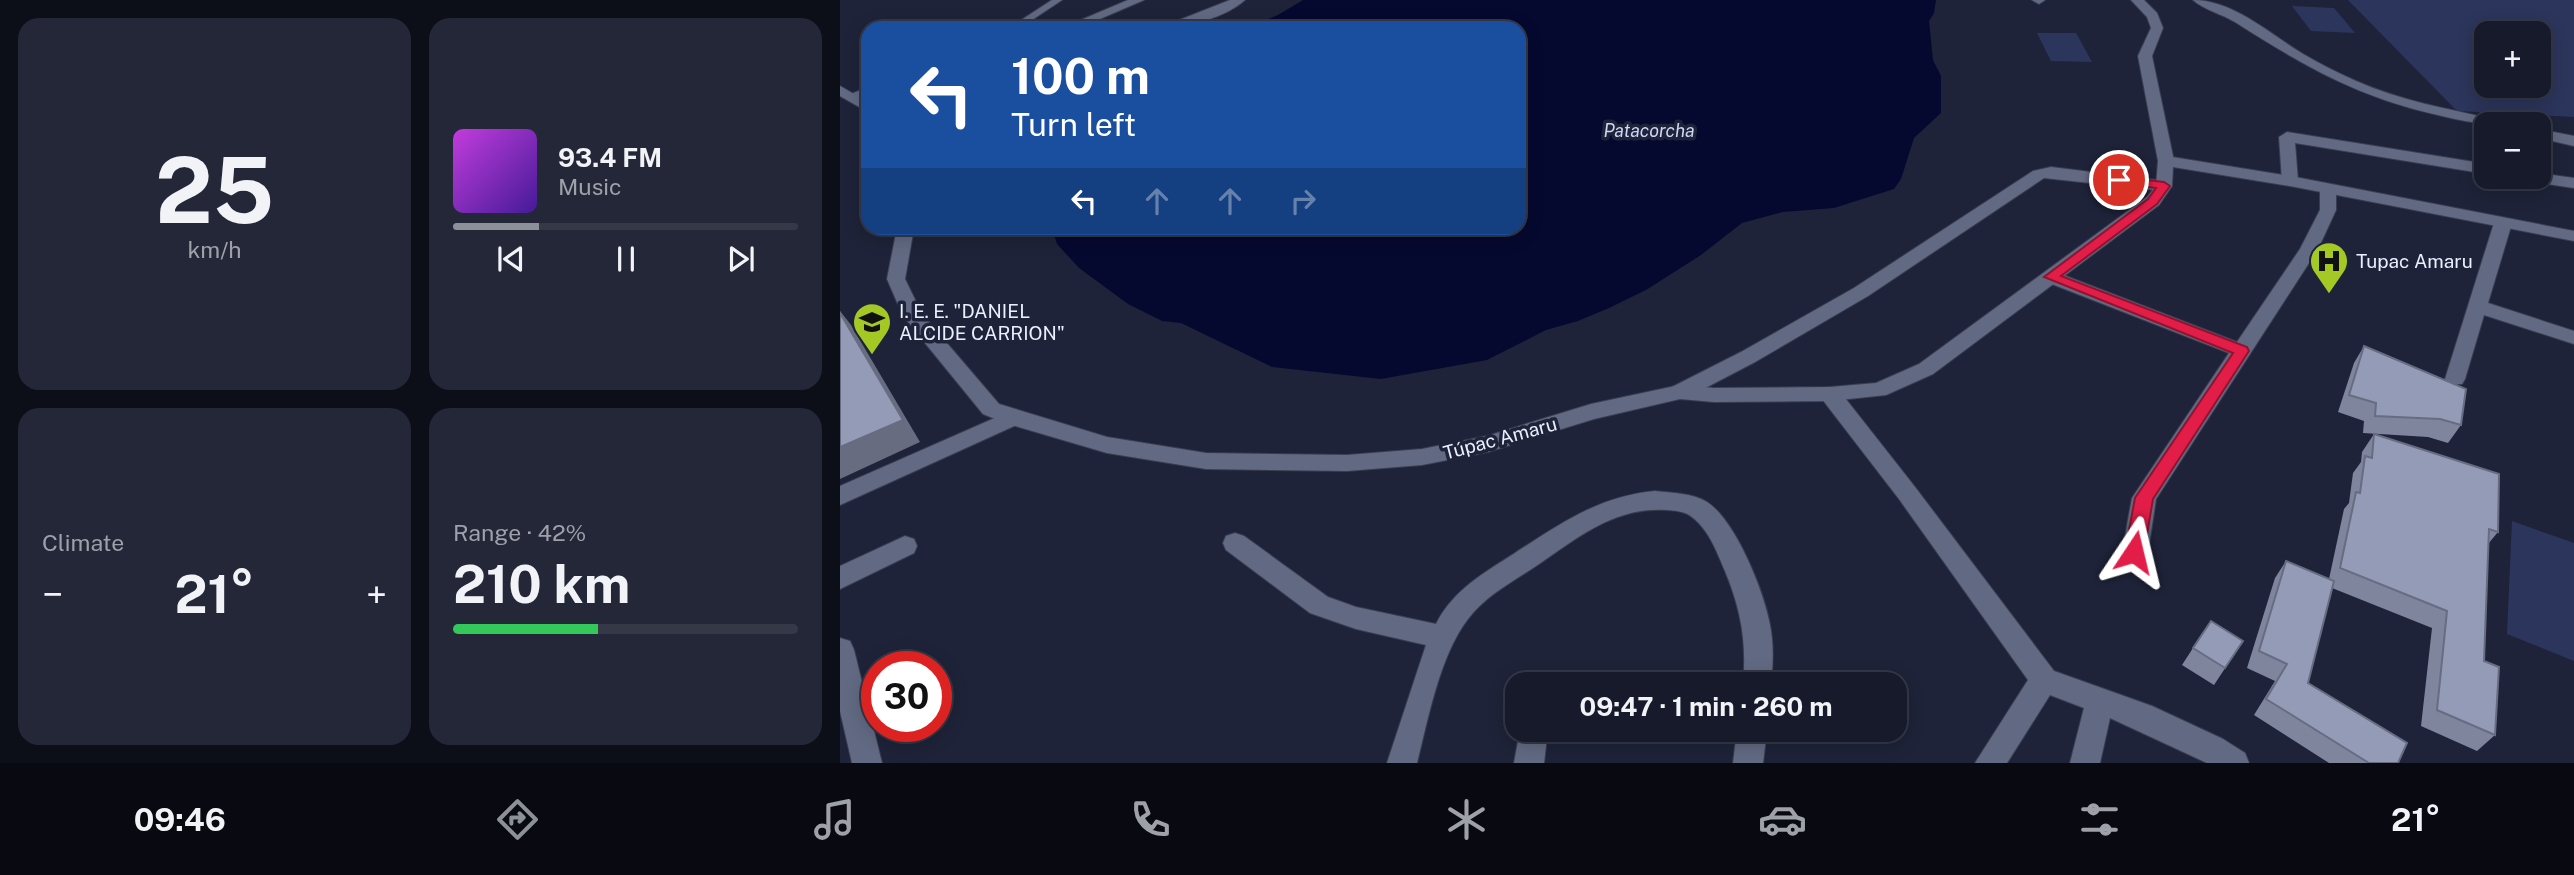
<!DOCTYPE html>
<html lang="en">
<head>
<meta charset="utf-8">
<style>
  :root { --surface:#161a2b; --page:#232737; --text:#f1f3f6; --muted:#9ea1a9; --line:#353847; --accent:#8c9099 }
  body { margin:0; font-family:"Public Sans",sans-serif; background:var(--page); color:var(--text); height:100vh; display:flex; flex-direction:column; font-size:26px; white-space:nowrap }
  * { box-sizing:border-box; margin:0 }
  p { font-size:23px; color:var(--muted) }
  .icon { flex:none; width:38px; height:38px; fill:none; stroke:currentColor; stroke-width:2; stroke-linecap:round; stroke-linejoin:round }
  .map { position:relative; flex:1; overflow:hidden }
  .side { display:flex; flex-direction:column; gap:18px; padding:18px; background:#0c0e18; width:840px }
  .side>* { flex:none }
  .hud { position:absolute; left:21px; top:21px; width:665px; height:214px; border-radius:21px; box-shadow:0 4px 18px #0003,0 0 0 2px var(--line); background:#1a4fa0; color:#fff; overflow:hidden }
  .buttons { position:absolute; left:1634px; top:21px; display:grid; gap:14px }
  .buttons a { display:grid; place-items:center; width:77px; height:77px; border-radius:14px; background:var(--surface); box-shadow:0 4px 18px #0003,0 0 0 2px var(--line); font-size:35px }
  .speed { position:absolute; left:21px; top:651px; display:flex; gap:14px; font-size:35px; font-weight:700; text-align:center }
  .speed>* { display:grid; place-content:center; width:91px; height:91px; border-radius:50%; background:var(--surface); box-shadow:0 4px 18px #0003,0 0 0 2px var(--line); line-height:1 }
  .speed .limit { border:10px solid #d22; background:#fff; color:#111 }
  .pin { position:absolute; display:grid; place-items:center; width:60px; height:60px; color:#fff; margin:-30px; border:4px solid #fff; border-radius:50%; box-shadow:0 2px 7px #0007 }
  .me { position:absolute; width:77px; margin:-38px; rotate:10deg; stroke-linejoin:round; filter:drop-shadow(0 0 5px #0008) }
  .turn { display:flex; align-items:center; gap:24px; height:147px; padding:0 35px; font-size:32px }
  .turn .icon { width:91px; height:91px; stroke-width:2.5 }
  .turn b { display:block; font-size:49px; line-height:60px }
  .lanes { display:flex; align-items:center; height:66px; padding:0 35px; background:#0003; justify-content:center; gap:35px; direction:ltr }
  .lanes .off { opacity:.35 }
  .big { font-size:52px; font-weight:700; line-height:1.1 }
  .side .card { flex:1; display:flex; flex-direction:column; justify-content:center; gap:10px; min-width:0; padding:0 24px; border-radius:21px; background:var(--page) }
  .side .dial { align-items:center; gap:0 }
  .dial b { font-size:91px; line-height:1 }
  .song { display:flex; align-items:center; gap:21px }
  .cover { width:84px; height:84px; border-radius:10px; background:linear-gradient(135deg,hsl(290 70% 55%),hsl(260 70% 35%)) }
  .played { height:7px; border-radius:4px; background:linear-gradient(90deg,var(--accent) 25%,var(--line) 25%) }
  .keys { display:flex; justify-content:space-around; direction:ltr }
  .heat { display:flex; justify-content:space-between; align-items:center; font-size:38px; direction:ltr }
  .charge { height:10px; border-radius:5px; background:linear-gradient(90deg,#34c759 42%,var(--line) 0) }
  .side .tiles { flex:1; display:grid; gap:18px; grid-template-columns:repeat(2,1fr) }
  .trip { position:absolute; left:665px; top:672px; width:402px; height:70px; border-radius:21px; background:var(--surface); box-shadow:0 4px 18px #0003,0 0 0 2px var(--line); font-weight:700; line-height:70px; text-align:center }
  .menu { display:flex; height:112px; justify-content:space-around; align-items:center; background:#090a11; color:var(--muted) }
  .menu .icon { width:49px; height:49px }
  .menu .current { color:var(--accent) }
  .menu b { font-size:32px; color:var(--text) }
  main { display:flex; flex:1; min-height:0 }
  .map>svg:first-child { display:block }
</style>
</head>
<body>
<main>
<section class="side">
<div class="tiles">
<div class="card dial"><b>25</b><p>km/h</p></div>
<div class="card">
<div class="song"><i class="cover"></i><div><b>93.4 FM</b><p>Music</p></div></div>
<div class="played"></div>
<div class="keys"><svg class="icon" aria-label="previous" viewBox="0 0 24 24"><path d="M18 5L8 12l10 7zM5 5v14"/></svg><svg class="icon" aria-label="pause" viewBox="0 0 24 24"><path d="M8 5v14M16 5v14"/></svg><svg class="icon" aria-label="next" viewBox="0 0 24 24"><path d="M6 5l10 7-10 7zM19 5v14"/></svg></div>
</div>
<div class="card"><p>Climate</p>
<div class="heat"><a>−</a><b class="big">21°</b><a>+</a></div>
</div>
<div class="card"><p>Range · 42%</p><b class="big">210 km</b><div class="charge"></div></div>
</div>
</section>
<div class="map">
<svg width="1734" height="763" viewBox="0 0 1734 763">
  <rect width="100%" height="100%" fill="#1e2339"/>
  <g fill="#2c355b" fill-rule="evenodd">
    <path d="M 1508,0 L 1734,0 L 1734,117 L 1617,111 ZM 1647,33 L 1699,33 L 1699,86 L 1647,86 Z"/>
    <polygon points="1452,6 1494,8 1515,33 1471,31"/>
    <polygon points="1197,33 1236,33 1252,62 1211,61"/>
    <polygon points="1672,521 1734,543 1734,661 1667,634"/>
  </g>
  <polygon fill="#06092f" points="463,0 1096,0 1094,13 1089,21 1093,60 1101,76 1101,113 1074,138 1061,179 1054,189 994,208 943,212 902,223 861,255 806,290 769,308 738,321 706,330 647,360 541,379 432,367 341,323 322,321 288,304 239,268 217,244 212,228 679,228 679,28 407,28 438,15"/>
  <g fill="none" stroke-linecap="round" stroke-linejoin="round">
    <defs>
      <polygon id="pedestrian" points="212,0 222,0 180,28 169,28"/>
      <g id="minor">
        <polygon points="288,0 304,0 239,28 222,28"/>
        <path d="M 390,0 L 405,0 C 385,18 346,28 319,28 Z"/>
        <polygon points="1192,0 1205,0 1199,4"/>
        <polygon points="1291,0 1304,0 1317,13 1323,28 1312,56 1334,161 1326,166 1318,161 1298,56 1311,28 1307,17"/>
        <path d="M 1353,0 C 1393,0 1430,34 1463,54 C 1480,64 1498,73 1516,81 C 1561,101 1609,109 1657,120 L 1664,124 C 1641,125 1623,121 1598,115 C 1518,97 1464,66 1395,22 C 1382,14 1364,10 1353,0 Z"/>
        <polygon points="28,87 28,96 11,101 4,97"/>
        <polygon points="1699,129 1734,136 1734,146 1699,138"/>
        <polygon points="1447,132 1647,164 1647,174 1455,143 1458,181 1450,186 1442,181 1439,137"/>
        <polygon points="1211,167 1324,181 1332,186 1324,191 1204,178 1028,296 915,362 848,397 840,399 832,397 829,392 832,387 901,352 1014,288 1193,171"/>
        <polygon points="1699,173 1734,178 1734,188 1693,182 1685,177 1699,177"/>
        <polygon points="1488,184 1496,189 1496,210 1478,249 1316,499 1308,552 1304,559 1295,562 1286,559 1282,552 1292,498 1389,353 1204,281 1202,277 1211,271 1218,273 1397,342 1460,249 1480,210 1480,189"/>
        <polygon points="1663,218 1672,223 1648,303 1734,331 1734,344 1644,315 1625,379 1622,384 1608,384 1605,379 1654,223"/>
        <polygon points="990,387 998,389 1075,487 1214,671 1312,706 1383,739 1405,753 1409,763 1367,763 1270,718 1260,763 1230,763 1244,708 1210,695 1167,763 1135,763 1188,680 1059,499 982,399 979,394 982,389"/>
        <polygon points="173,410 181,413 184,418 181,423 0,505 0,486"/>
        <path d="M 815,491 C 832,493 852,493 867,502 C 896,521 924,592 930,625 C 934,645 933,665 931,684 L 903,684 C 907,643 901,609 885,571 C 877,552 869,530 852,517 C 845,511 836,511 827,510 C 776,506 738,537 699,564 C 674,581 646,595 628,619 C 600,655 588,719 577,763 L 547,763 L 586,645 L 516,629 L 470,613 L 386,550 L 383,543 L 386,536 L 395,533 L 404,536 L 488,597 L 516,607 L 596,624 C 613,590 644,573 675,553 C 720,524 759,496 815,491 Z"/>
        <polygon points="65,536 74,539 77,546 74,553 0,589 0,566"/>
        <polygon points="0,638 10,641 14,650 42,763 12,763 0,711"/>
        <polygon points="680,730 704,730 707,737 704,763 674,763"/>
        <polygon points="897,730 927,730 923,763 893,763"/>
      </g>
      <g id="tertiary">
        <polygon points="0,86 28,102 28,112 0,96"/>
        <polygon points="1326,156 1450,176 1734,231 1734,241 1450,186 1333,167 1332,186 1319,205 1093,374 1046,395 990,401 874,402 840,399 754,419 648,452 582,465 507,471 366,469 267,453 165,423 143,414 63,316 47,279 57,228 74,228 65,279 82,314 159,404 267,437 366,453 507,455 582,449 647,436 751,404 840,385 874,388 990,387 1036,383 1079,364 1307,197 1316,186 1318,161"/>
      </g>
    </defs>
    <use href="#pedestrian" stroke="#3a3e51" stroke-width="2"/>
    <use href="#minor" stroke="#3a3e51" stroke-width="2"/>
    <use href="#tertiary" stroke="#3a3e51" stroke-width="2"/>
    <use href="#pedestrian" fill="#626a83" fill-rule="evenodd"/>
    <use href="#minor" fill="#626a83" fill-rule="evenodd"/>
    <use href="#tertiary" fill="#626a83" fill-rule="evenodd"/>
  </g>
  <g fill="#7e859d">
    <polygon points="1524,346 1621,425 1608,443 1588,437 1523,433 1524,421 1498,412 1514,363"/>
    <polygon points="1534,434 1658,532 1648,544 1644,661 1655,735 1637,751 1581,726 1592,628 1492,588 1468,683 1558,763 1489,763 1414,715 1435,681 1407,668 1435,578 1446,561 1489,579 1504,509 1509,503 1513,473 1521,462 1522,452"/>
    <polygon points="1403,641 1374,685 1342,665 1353,648"/>
  </g>
  <polygon fill="#676c80" points="0,311 11,325 80,442 0,479"/>
  <g fill="#939bb7" stroke="#676c80" stroke-width="2">
    <polygon points="0,313 63,420 0,447"/>
    <polygon points="1524,346 1626,389 1621,425 1600,419 1535,416 1536,403 1509,395"/>
    <polygon points="1534,434 1659,474 1658,532 1649,529 1644,661 1659,667 1655,735 1597,710 1607,611 1500,568 1516,492 1520,493 1525,456 1532,458"/>
    <polygon points="1446,561 1494,581 1468,683 1567,743 1558,763 1529,763 1426,699 1447,664 1419,651"/>
    <polygon points="1371,621 1403,641 1385,668 1353,648"/>
  </g>
  <polygon fill="#e11d48" stroke="#92132f" stroke-width="2" points="1279,177 1324,182 1330,186 1317,204 1221,276 1407,347 1409,351 1313,499 1304,552 1301,557 1294,560 1288,557 1285,552 1295,498 1393,353 1204,277 1308,199 1316,188 1275,183 1275,178"/>
  <defs>
    <symbol id="hospital-pin" viewBox="-11 -11 22 30"><path d="M0 17L-7.5 6A9.5 9.5 0 1 1 7.5 6Z" fill="#a4c824" stroke="#1e2339"/><path d="M-5-5h3v3.5h4V-5h3V5h-3V1.5h-4V5h-3Z" fill="#111"/></symbol>
    <symbol id="school-pin" viewBox="-11 -11 22 30"><path d="M0 17L-7.5 6A9.5 9.5 0 1 1 7.5 6Z" fill="#a4c824" stroke="#1e2339"/><path d="M0-5L7-2L0 1L-7-2ZM-4 1L0 2.5L4 1V4Q0 6-4 4Z" fill="#111"/></symbol>
  </defs>
  <g fill-rule="evenodd">
    <use href="#hospital-pin" x="1467" y="239" width="44" height="60"/>
    <use href="#school-pin" x="10" y="300" width="44" height="60"/>
  </g>
  <g text-anchor="middle" stroke-width="7" stroke-linejoin="round" paint-order="stroke">
    <g font-size="18" font-style="italic" fill="#ced6f4" stroke="#1e2339">
      <text x="809" y="137">Patacorcha</text>
    </g>
    <g font-size="19" fill="#ebf0ff" stroke="#1e2339" text-anchor="start">
      <text x="1516" y="268">Tupac Amaru</text>
      <text x="59" y="318">I. E. E. "DANIEL<tspan x="59" dy="22">ALCIDE CARRION"</tspan></text>
    </g>
    <g font-size="19" fill="#ebf0ff" stroke="#1e2339">
      <text transform="translate(660 438) rotate(-15)" y="7">Túpac Amaru</text>
    </g>
  </g>
</svg>
<div class="buttons">
<a>+</a>
<a>−</a>
</div>
<div class="speed"><div class="limit">30</div></div>
<div class="pin" style="left:1279px;top:180px;background:#d93025"><svg class="icon" aria-label="arrive" viewBox="0 0 24 24"><path d="M6 21V4h12l-3 4 3 4H6"/></svg></div>
<svg class="me" style="left:1294px;top:552px" viewBox="-20 -20 40 40"><path d="M0-17L14 15 0 8-14 15z" fill="#e11d48" stroke="#fff" stroke-width="4"/></svg>
<div class="trip">09:47 · 1 min · 260 m</div>
<div class="hud">
<div class="turn"><svg class="icon" aria-label="left" viewBox="0 0 24 24"><path d="M17 20v-9H6M10 6l-5 5 5 5"/></svg><div><b>100 m</b>Turn left</div></div>
<div class="lanes"><svg class="icon" aria-label="left" viewBox="0 0 24 24"><path d="M17 20v-9H6M10 6l-5 5 5 5"/></svg><svg class="icon off" aria-label="ahead" viewBox="0 0 24 24"><path d="M12 20V5M6 11l6-6 6 6"/></svg><svg class="icon off" aria-label="ahead" viewBox="0 0 24 24"><path d="M12 20V5M6 11l6-6 6 6"/></svg><svg class="icon off" aria-label="right" viewBox="0 0 24 24"><path d="M7 20v-9h11M14 6l5 5-5 5"/></svg></div>
</div>
</div>
</main>
<nav class="menu">
<b>09:46</b>
<svg class="icon current" aria-label="directions" viewBox="0 0 24 24"><path d="M12 3l9 9-9 9-9-9zM9 14v-3h6M13 9l2 2-2 2"/></svg>
<svg class="icon" aria-label="music" viewBox="0 0 24 24"><path d="M9 18V5l10-2v13"/><circle cx="6" cy="18" r="3"/><circle cx="16" cy="16" r="3"/></svg>
<svg class="icon" aria-label="phone" viewBox="0 0 24 24"><path d="M5 4h4l2 5-3 2q2 4 5 5l2-3 5 2v4C11 20 4 13 5 4z"/></svg>
<svg class="icon" aria-label="climate" viewBox="0 0 24 24"><path d="M12 3v18M4 7l16 10M4 17L20 7"/></svg>
<svg class="icon" aria-label="car" viewBox="0 0 24 24"><path d="M5 17H2v-5l4-1 3-4h7l3 4 3 1v5h-3M9 17h6M6 11h13"/><circle cx="7" cy="17" r="2"/><circle cx="17" cy="17" r="2"/></svg>
<svg class="icon" aria-label="filters" viewBox="0 0 24 24"><path d="M4 7h16M4 17h16"/><circle cx="9" cy="7" r="2"/><circle cx="15" cy="17" r="2"/></svg>
<b>21°</b>
</nav>
</body>
</html>
